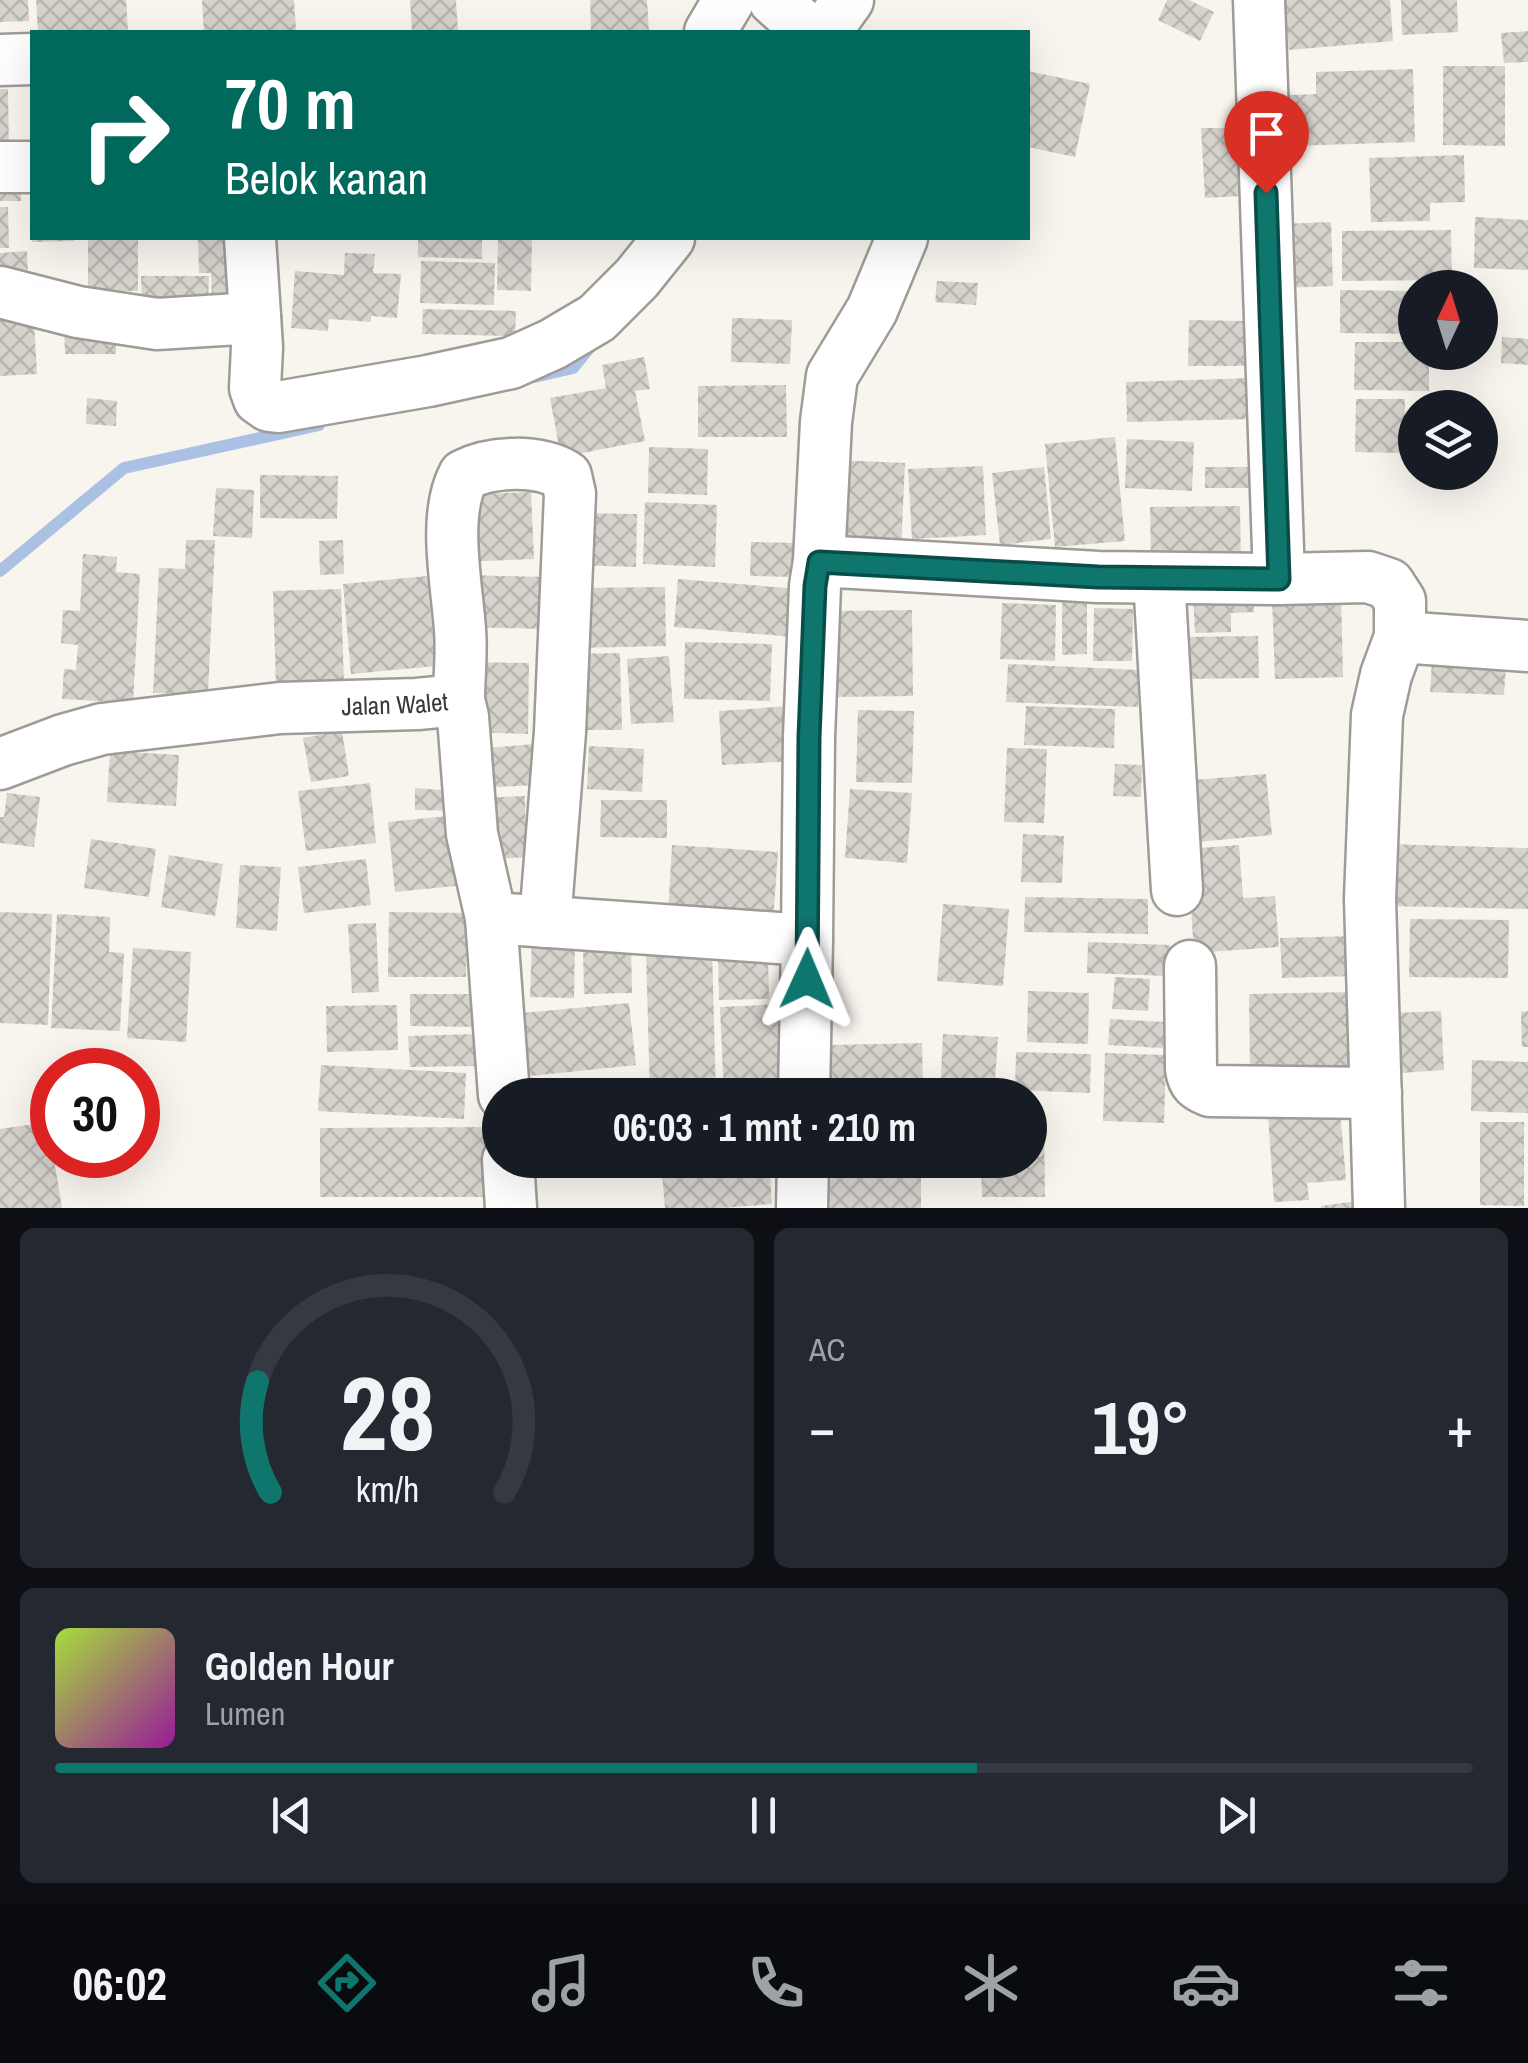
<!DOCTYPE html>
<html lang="id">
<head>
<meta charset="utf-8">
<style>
  :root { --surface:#171b24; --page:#242831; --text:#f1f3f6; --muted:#9ea1a6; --line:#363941; --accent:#0f766e }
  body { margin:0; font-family:"Archivo Narrow",sans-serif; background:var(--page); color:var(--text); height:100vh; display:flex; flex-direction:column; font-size:38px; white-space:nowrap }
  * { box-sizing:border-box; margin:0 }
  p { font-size:32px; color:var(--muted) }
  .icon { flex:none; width:55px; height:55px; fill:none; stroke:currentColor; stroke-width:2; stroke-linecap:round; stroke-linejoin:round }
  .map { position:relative; height:1208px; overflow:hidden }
  .panel { display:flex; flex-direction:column; gap:20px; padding:20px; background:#0d0f14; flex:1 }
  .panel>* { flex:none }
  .guide { position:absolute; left:30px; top:30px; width:1000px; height:210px; border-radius:0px; box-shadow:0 10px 40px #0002; background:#00695c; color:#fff; overflow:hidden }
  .needle { width:65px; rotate:4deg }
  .fabs { position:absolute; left:1398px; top:270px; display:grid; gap:20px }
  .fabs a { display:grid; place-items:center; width:100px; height:100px; border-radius:50%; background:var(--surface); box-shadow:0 10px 40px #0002; font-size:50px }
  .speed { position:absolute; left:30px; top:1048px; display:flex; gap:20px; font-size:50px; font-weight:700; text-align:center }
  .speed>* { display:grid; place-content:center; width:130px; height:130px; border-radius:50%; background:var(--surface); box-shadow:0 10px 40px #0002; line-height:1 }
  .speed .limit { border:15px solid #d22; background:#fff; color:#111 }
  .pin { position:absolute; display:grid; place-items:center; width:85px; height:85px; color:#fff; margin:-102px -42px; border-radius:50% 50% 50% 0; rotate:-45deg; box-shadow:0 0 10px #0007 }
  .pin .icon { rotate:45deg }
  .me { position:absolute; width:110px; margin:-55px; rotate:1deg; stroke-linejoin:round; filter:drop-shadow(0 0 8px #0008) }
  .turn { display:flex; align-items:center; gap:35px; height:210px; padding:0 30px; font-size:45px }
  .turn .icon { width:130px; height:130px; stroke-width:2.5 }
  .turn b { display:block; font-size:70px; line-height:85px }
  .big { font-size:75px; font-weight:700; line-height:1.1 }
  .panel .card { flex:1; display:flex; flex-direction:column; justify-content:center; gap:15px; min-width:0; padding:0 35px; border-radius:15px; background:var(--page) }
  .panel .dial { align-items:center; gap:0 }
  .dial svg { height:260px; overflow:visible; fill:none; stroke:var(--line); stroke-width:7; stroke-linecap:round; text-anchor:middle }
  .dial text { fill:var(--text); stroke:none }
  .song { display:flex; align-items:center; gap:30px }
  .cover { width:120px; height:120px; border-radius:15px; background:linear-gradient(135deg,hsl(80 70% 55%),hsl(300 70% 35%)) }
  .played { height:10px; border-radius:5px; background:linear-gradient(90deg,var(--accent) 65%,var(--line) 65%) }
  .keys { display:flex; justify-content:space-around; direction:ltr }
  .heat { display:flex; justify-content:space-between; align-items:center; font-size:55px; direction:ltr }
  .panel .tiles { flex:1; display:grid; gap:20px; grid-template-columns:1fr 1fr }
  .card:last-child { grid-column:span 2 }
  .trip { position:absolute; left:482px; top:1078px; width:565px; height:100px; border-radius:50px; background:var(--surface); box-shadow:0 10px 40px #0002; font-weight:700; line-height:100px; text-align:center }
  .dock { display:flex; height:160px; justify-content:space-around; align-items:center; background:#090b0e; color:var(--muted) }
  .dock .icon { width:70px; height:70px }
  .dock .on { color:var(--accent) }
  .dock b { font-size:45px; color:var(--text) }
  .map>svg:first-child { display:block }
</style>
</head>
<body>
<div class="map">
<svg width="1528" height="1208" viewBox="0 0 1528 1208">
  <defs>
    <pattern id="building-cross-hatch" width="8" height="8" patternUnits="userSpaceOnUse" patternTransform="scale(2.5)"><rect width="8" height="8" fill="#d6d2cc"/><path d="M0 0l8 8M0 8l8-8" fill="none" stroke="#b8b5b0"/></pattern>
  </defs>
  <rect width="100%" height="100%" fill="#f8f4ee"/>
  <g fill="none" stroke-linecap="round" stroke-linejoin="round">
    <g stroke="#abc1e3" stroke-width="12">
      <polyline points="534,377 573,368 595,341"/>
      <polyline points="0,571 124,468 319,425"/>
    </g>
  </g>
  <g fill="url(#building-cross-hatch)">
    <polygon points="0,0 28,0 29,21 0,22"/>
    <polygon points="36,0 126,0 128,32 38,32"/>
    <polygon points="202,0 294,0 296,31 204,32"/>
    <polygon points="410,0 456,0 458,32 412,32"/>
    <polygon points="590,0 647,0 649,32 591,32"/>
    <polygon points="1167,0 1189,0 1214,12 1200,41 1158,20"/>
    <polygon points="1284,0 1390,0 1393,41 1289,50"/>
    <polygon points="1401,0 1457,0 1458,32 1402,35"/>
    <polygon points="1528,31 1528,62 1504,63 1501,33"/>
    <polygon points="1443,66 1505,66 1505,146 1443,145"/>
    <polygon points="1413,69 1415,142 1291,146 1290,95 1316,94 1316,72"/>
    <polygon points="1028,71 1090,84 1075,157 1028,147"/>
    <polygon points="0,89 8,89 9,151 0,151"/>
    <polygon points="1201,128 1239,128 1242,196 1205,198"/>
    <polygon points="1464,155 1465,202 1430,203 1430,221 1371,222 1369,158"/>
    <polygon points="0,171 20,171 21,201 0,201"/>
    <polygon points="0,207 8,207 9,248 0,248"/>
    <polygon points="1475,217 1528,220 1528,270 1474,268"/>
    <polygon points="1331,222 1333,286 1283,288 1281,224"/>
    <polygon points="1451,230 1452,280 1342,281 1342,231"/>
    <polygon points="32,238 74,238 74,241 32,242"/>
    <rect x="88" y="238" width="50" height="53"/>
    <polygon points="198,238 236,238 237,304 212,304 211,273 199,273"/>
    <polygon points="418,238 482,238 482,259 418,257"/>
    <polygon points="498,238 532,238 531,291 497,290"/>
    <polygon points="27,251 28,274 0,277 0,253"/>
    <polygon points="345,253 375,254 373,273 401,274 397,318 371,316 371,322 329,319 328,331 291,328 295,271 344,275"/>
    <polygon points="421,261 495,263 494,305 420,303"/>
    <polygon points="141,276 209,276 208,306 142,307"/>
    <polygon points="937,281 978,283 976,305 935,302"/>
    <polygon points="1340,290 1415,291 1415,334 1340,333"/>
    <polygon points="33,302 37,374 0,376 0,304"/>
    <polygon points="423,309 516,311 515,336 422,334"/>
    <polygon points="732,318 792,320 790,364 731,362"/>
    <polygon points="1189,320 1245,321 1245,366 1188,366"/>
    <polygon points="116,328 116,354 65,354 64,329"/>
    <polygon points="1502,337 1528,339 1528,365 1501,363"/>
    <polygon points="1355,342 1415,342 1415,352 1429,352 1429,391 1354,390"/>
    <polygon points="644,357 650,389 635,391 645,441 561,457 550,398 606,388 602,365"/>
    <polygon points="1254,378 1255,419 1127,422 1126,382"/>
    <polygon points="786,385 787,437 698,437 698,386"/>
    <polygon points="87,398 117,401 116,426 86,424"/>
    <polygon points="1356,399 1405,399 1405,453 1355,452"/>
    <polygon points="1115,437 1125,541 1055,547 1045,444"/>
    <polygon points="1127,439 1194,442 1192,491 1125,488"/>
    <polygon points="649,447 708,449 707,495 648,493"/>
    <polygon points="836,460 905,463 901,549 833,547"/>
    <polygon points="983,466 986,535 912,539 908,469"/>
    <polygon points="1044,467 1051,539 1000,545 992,473"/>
    <rect x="1205" y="467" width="45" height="21"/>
    <polygon points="260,475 338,476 337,519 260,518"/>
    <polygon points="216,488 254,490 252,538 213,536"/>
    <polygon points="531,492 534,559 461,562 458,495"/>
    <polygon points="645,502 717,505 715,567 643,564"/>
    <polygon points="1240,506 1241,566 1151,567 1150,507"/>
    <polygon points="572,513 637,514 636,567 572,565"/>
    <polygon points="186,540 215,540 208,695 153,693 159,568 185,569"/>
    <polygon points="343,540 344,574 320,575 319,541"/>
    <polygon points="751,542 799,543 798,577 750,576"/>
    <polygon points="83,554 117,557 116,572 140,574 133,703 62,699 64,669 76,670 78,645 61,643 63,610 80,611"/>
    <polygon points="467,575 543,577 542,629 466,627"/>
    <polygon points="427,576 436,666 351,674 343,584"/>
    <polygon points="678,579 799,589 795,637 674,627"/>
    <polygon points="665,587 666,646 576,648 575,588"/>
    <polygon points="341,589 344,684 276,686 273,591"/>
    <polygon points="1253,591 1254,612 1231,613 1231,632 1195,633 1193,594"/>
    <polygon points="1341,595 1343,677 1275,679 1272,597"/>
    <polygon points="1062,602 1087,602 1087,654 1062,655"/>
    <polygon points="1002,603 1056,605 1055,661 1000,659"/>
    <polygon points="1094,608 1133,609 1132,661 1093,661"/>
    <polygon points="912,610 913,696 831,697 830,611"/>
    <polygon points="1258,636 1259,678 1181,679 1181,637"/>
    <polygon points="685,642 772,644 770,701 684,699"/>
    <polygon points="620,653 622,730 565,730 563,654"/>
    <polygon points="669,656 674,722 631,724 627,659"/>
    <polygon points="1432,660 1506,664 1504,695 1430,692"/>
    <polygon points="471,662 529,663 528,734 470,732"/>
    <polygon points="1008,664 1139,670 1138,707 1006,702"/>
    <polygon points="791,706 795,761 722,765 719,711"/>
    <polygon points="1026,706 1115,709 1114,748 1024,745"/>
    <polygon points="858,710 914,711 912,783 856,782"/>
    <polygon points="342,731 349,776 311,782 303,738"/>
    <polygon points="533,744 537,785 478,788 475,749"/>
    <polygon points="589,746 644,749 642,792 587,789"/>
    <polygon points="1007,748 1047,749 1044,823 1004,822"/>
    <polygon points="110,751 179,755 176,806 107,802"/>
    <polygon points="1115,764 1142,765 1141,797 1113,796"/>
    <polygon points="1266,774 1272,835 1187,843 1181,781"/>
    <polygon points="370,783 376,843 306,851 298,791"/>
    <polygon points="415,788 454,791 453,811 415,810"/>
    <polygon points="850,789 912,793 907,863 845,858"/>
    <polygon points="7,793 40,797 34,847 0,843 0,817 4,817"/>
    <polygon points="525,796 526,857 485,860 481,798"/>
    <polygon points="601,800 667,800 667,838 600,837"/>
    <polygon points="458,815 465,885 395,892 388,822"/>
    <polygon points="1023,834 1064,836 1062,883 1021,882"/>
    <polygon points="91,839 156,849 149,897 84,888"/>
    <polygon points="1388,844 1528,848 1528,909 1387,906"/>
    <polygon points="672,845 778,852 773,921 668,914"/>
    <polygon points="1239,845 1243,898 1275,896 1279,947 1194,953 1187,849"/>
    <polygon points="169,855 223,864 215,916 161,907"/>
    <polygon points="366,859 371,905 304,913 298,867"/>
    <polygon points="240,865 281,867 277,931 236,928"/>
    <polygon points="1025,897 1148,899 1148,934 1024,932"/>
    <polygon points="943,904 1009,909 1003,986 937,981"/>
    <polygon points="0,912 52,914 48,1025 0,1023"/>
    <polygon points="389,912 466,913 466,977 388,977"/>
    <polygon points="57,914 110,917 109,952 124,953 120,1031 51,1028"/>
    <polygon points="1410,919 1509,920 1508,978 1409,977"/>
    <polygon points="376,923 379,992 352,993 348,924"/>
    <polygon points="1353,936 1354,976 1282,978 1280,938"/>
    <polygon points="532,940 575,941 574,998 530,997"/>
    <polygon points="1088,942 1170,945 1168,976 1087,973"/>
    <polygon points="631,945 632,993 584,994 583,947"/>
    <polygon points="133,948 191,952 186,1042 127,1038"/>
    <polygon points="712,948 716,1095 650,1095 646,950"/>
    <polygon points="768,955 769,999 719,1000 718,957"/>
    <polygon points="1115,977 1150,979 1148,1011 1112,1009"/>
    <polygon points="1028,991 1089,993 1088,1044 1027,1042"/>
    <polygon points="1351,992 1352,1072 1250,1073 1249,994"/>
    <polygon points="410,994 476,994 476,1027 410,1026"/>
    <polygon points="629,1003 636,1065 530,1076 523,1013"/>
    <polygon points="785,1004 789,1095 724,1095 720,1007"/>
    <polygon points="397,1005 398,1050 327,1052 326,1006"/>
    <polygon points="1441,1011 1444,1070 1400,1073 1396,1013"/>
    <polygon points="1528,1011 1528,1047 1522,1047 1521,1012"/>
    <polygon points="1110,1019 1165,1022 1163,1048 1108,1045"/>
    <polygon points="477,1034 478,1066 410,1067 408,1036"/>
    <polygon points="943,1034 998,1037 994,1095 940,1095"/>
    <polygon points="922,1043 923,1095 832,1095 831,1045"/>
    <polygon points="1016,1052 1091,1054 1090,1093 1015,1090"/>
    <polygon points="1105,1053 1166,1055 1164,1123 1103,1121"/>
    <polygon points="1472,1060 1528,1062 1528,1113 1471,1111"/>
    <polygon points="321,1065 466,1073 464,1119 318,1111"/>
    <polygon points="1340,1111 1346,1180 1307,1183 1309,1200 1274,1202 1268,1116"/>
    <polygon points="1044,1114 1045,1197 982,1197 981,1160 1030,1160 1030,1115"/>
    <polygon points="48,1122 62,1208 0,1208 0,1129"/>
    <polygon points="1480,1122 1524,1122 1524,1206 1480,1205"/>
    <polygon points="487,1127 488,1197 320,1197 320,1128"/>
    <polygon points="705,1160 769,1160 772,1204 721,1208 665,1208 661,1163"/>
    <polygon points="826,1160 921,1160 921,1208 825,1208"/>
    <polygon points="1357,1201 1358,1208 1321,1208 1321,1206"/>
  </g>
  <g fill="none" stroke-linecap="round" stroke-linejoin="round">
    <defs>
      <g id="minor">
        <polyline points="774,0 810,32"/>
        <polyline points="1259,0 1279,579"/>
        <polyline points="710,32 729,0"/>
        <polyline points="825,32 848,0"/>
        <polyline points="0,60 32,59"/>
        <polyline points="0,167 32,167"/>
        <polyline points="250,238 257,347 255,388 259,399 269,406 278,407 428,381 511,363 553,344 597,318 637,278 669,238"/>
        <polyline points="0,292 78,312 157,324 255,318"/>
        <polyline points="819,561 826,422 832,376 872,310 902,238"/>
        <polyline points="1159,578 1177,890"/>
        <polyline points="1400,637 1528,646"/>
        <path d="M 459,700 C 459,677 462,653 460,630 C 457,585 442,515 464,475 C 492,461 538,459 566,476 L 570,494 L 560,732 L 545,922"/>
        <path id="s1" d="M 0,764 L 63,740 L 102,729 L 280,708 L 417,704 L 459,700 L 463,717 L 472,834 L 491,918 L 504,1095"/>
        <polyline points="491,918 807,940 809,737 815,586 819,561 1098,577 1279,579 1368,577 1389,584 1400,601 1400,637 1386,675 1377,715 1370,899 1379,1208"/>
        <path d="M 1190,966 L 1191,1069 C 1193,1083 1198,1086 1210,1091 L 1376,1093"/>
        <polyline points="804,1095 807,940"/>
        <polyline points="508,1160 511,1208"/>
        <polyline points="802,1208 803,1160"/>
      </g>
    </defs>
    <use href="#minor" stroke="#9f9b96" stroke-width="55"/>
    <use href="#minor" stroke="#fff" stroke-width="50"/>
  </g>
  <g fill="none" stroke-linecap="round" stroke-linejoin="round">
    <defs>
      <polyline id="route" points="807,979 809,737 815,586 819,562 1098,577 1279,579 1266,193"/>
    </defs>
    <use href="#route" stroke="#0a4d48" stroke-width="25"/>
    <use href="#route" stroke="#0f766e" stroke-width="18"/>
  </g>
  <g text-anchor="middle" stroke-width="10" stroke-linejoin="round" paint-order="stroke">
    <g font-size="25" fill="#393836" stroke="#fff">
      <text dy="9" stroke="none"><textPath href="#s1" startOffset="402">Jalan Walet</textPath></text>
    </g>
  </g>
</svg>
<div class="fabs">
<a><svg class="needle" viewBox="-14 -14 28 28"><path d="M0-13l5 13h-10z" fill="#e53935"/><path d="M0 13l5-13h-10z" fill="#9ea1a6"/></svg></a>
<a><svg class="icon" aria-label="layers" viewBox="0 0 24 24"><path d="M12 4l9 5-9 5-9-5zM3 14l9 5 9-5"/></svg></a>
</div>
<div class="speed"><div class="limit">30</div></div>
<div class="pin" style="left:1266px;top:193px;background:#d93025"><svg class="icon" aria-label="arrive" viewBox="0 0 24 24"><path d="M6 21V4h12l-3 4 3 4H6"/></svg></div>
<svg class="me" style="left:807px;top:979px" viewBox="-20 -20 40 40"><path d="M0-17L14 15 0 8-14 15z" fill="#0f766e" stroke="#fff" stroke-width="4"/></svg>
<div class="trip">06:03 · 1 mnt · 210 m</div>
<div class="guide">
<div class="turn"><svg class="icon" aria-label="right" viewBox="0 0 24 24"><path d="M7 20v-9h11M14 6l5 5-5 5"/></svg><div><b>70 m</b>Belok kanan</div></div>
</div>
</div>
<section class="panel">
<div class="tiles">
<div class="card dial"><svg viewBox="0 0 100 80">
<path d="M14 69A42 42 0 1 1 86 69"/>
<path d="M14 69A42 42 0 0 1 10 35" stroke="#0f766e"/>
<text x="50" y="56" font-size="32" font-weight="700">28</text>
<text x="50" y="72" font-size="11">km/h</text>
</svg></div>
<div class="card"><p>AC</p>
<div class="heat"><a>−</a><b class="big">19°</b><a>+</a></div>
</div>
<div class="card">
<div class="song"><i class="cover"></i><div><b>Golden Hour</b><p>Lumen</p></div></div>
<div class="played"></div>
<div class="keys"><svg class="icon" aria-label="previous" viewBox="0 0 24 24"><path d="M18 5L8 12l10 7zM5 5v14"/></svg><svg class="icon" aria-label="pause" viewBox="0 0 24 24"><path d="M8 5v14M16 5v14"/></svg><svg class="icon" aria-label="next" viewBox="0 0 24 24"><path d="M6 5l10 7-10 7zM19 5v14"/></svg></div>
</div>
</div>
</section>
<nav class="dock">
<b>06:02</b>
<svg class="icon on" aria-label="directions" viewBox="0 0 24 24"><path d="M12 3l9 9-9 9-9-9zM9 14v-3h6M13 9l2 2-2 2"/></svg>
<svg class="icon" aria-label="music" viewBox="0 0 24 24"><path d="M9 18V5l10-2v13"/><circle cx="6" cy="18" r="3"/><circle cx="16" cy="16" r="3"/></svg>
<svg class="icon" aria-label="phone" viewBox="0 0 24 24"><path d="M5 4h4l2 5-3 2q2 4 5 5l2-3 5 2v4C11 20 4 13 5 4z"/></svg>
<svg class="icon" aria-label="climate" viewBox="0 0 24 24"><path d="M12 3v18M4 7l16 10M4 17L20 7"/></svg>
<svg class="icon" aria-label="car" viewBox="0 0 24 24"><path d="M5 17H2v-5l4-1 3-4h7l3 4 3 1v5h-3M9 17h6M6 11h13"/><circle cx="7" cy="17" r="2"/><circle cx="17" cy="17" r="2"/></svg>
<svg class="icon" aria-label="filters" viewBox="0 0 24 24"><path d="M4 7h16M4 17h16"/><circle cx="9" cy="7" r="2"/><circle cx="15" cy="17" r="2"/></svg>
</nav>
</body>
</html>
